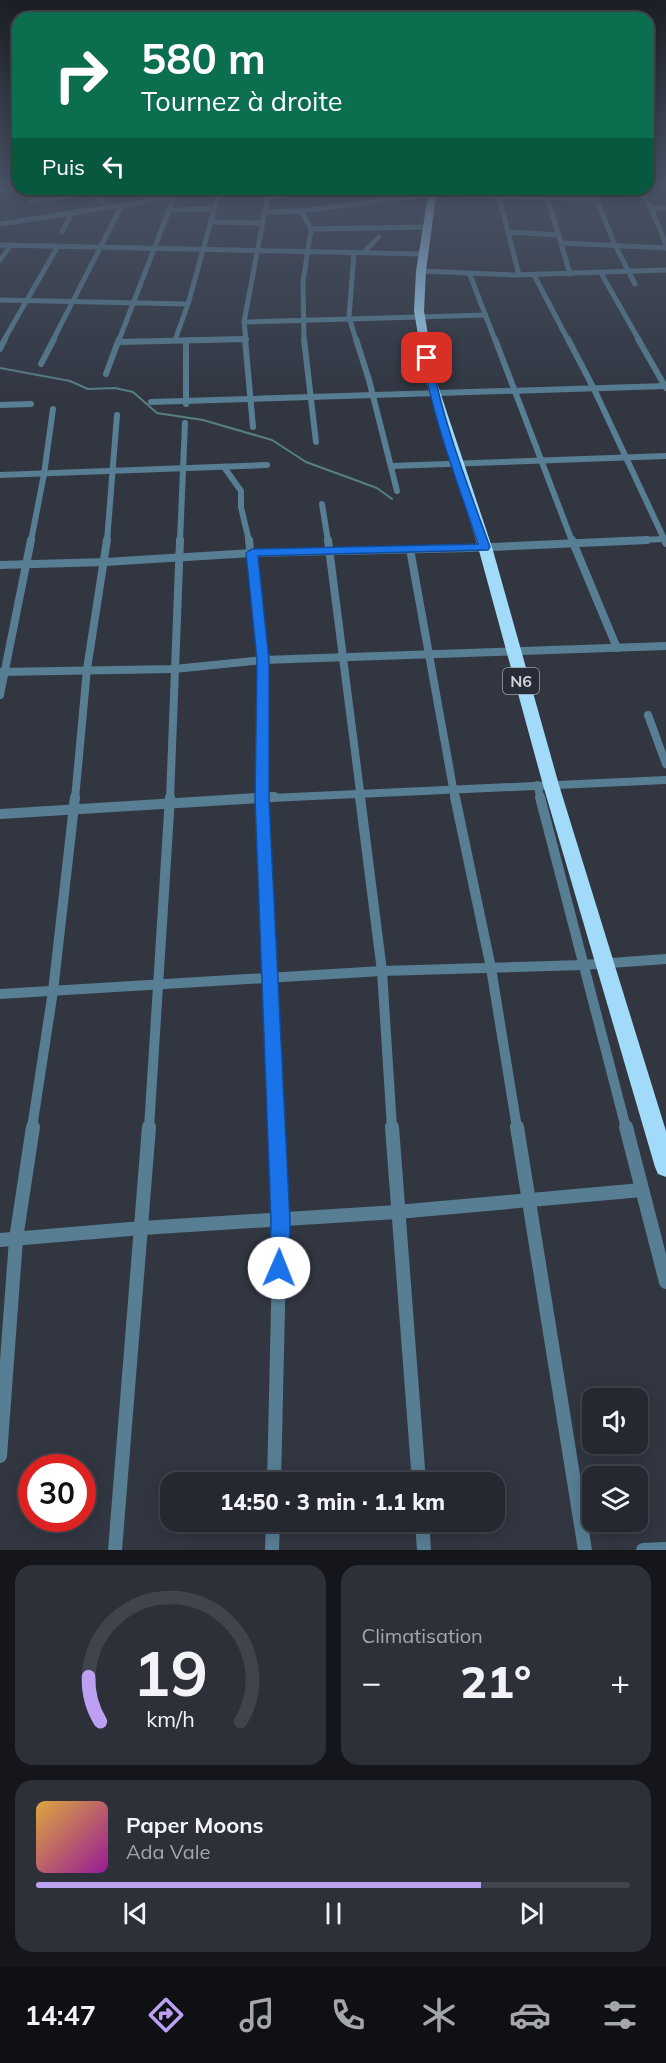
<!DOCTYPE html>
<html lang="fr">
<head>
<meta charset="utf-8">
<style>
  :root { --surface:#252831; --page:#2d3039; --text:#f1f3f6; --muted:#a3a6ab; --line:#42444d; --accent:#bca0f2 }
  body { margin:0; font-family:Mulish,sans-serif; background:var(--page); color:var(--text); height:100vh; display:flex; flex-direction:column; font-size:22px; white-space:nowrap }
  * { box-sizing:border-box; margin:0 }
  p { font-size:20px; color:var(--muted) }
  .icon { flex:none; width:33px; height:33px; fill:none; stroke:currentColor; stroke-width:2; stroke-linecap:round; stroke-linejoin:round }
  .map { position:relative; height:1550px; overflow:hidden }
  .panel { display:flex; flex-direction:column; gap:15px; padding:15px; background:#14161b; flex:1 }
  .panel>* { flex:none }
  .guide { position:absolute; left:12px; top:12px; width:642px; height:183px; border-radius:18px; box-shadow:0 3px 15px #0003,0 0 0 2px var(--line); background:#0b6e4f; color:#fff; overflow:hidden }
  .tools { position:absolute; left:582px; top:1388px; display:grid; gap:12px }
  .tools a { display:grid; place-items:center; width:66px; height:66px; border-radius:12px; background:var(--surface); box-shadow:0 3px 15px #0003,0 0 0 2px var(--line); font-size:30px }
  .speed { position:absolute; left:18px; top:1454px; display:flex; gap:12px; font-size:30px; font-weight:700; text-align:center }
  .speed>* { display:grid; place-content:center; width:78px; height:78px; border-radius:50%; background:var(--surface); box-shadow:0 3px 15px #0003,0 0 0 2px var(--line); line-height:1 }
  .speed .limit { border:9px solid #d22; background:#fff; color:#111 }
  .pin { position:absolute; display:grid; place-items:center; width:51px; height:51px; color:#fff; margin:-26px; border-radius:12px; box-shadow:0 3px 9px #0006 }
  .me { position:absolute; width:66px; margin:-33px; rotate:1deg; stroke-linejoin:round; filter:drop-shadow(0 0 4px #0008) }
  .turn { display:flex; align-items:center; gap:21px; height:126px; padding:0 30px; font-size:27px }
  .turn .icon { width:78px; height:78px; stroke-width:2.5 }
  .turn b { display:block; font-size:42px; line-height:51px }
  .then { display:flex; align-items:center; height:57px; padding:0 30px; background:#0003; gap:12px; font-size:22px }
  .big { font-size:45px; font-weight:800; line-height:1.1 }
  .panel .widget { flex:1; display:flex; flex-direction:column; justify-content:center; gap:9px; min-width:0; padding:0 21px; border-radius:18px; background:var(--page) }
  .panel .dial { align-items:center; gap:0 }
  .dial svg { height:156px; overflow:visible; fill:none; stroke:var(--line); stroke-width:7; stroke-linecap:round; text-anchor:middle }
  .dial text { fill:var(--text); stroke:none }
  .song { display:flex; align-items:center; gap:18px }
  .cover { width:72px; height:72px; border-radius:9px; background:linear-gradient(135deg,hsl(40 70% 55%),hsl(300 70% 35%)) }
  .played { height:6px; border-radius:3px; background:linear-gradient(90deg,var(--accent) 75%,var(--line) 75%) }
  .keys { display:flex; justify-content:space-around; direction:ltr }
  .heat { display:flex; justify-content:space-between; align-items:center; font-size:33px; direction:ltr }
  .panel .tiles { flex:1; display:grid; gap:15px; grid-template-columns:1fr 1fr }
  .widget:last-child { grid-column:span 2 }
  .trip { position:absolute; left:160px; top:1472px; width:345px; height:60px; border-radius:18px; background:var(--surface); box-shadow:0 3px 15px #0003,0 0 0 2px var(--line); font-weight:800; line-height:60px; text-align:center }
  .dock { display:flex; height:96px; justify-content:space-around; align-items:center; background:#0f1014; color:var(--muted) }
  .dock .icon { width:42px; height:42px }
  .dock .on { color:var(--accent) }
  .dock b { font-size:27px; color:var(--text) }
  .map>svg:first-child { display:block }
</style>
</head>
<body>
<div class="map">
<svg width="666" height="1550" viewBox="0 0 666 1550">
  <rect width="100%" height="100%" fill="#313641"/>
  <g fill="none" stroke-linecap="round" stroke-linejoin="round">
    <polyline stroke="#568084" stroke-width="2" points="0,368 70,381 88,389 115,388 133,392 157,413 203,420 272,440 306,462 377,488 392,499"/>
    <g stroke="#577e93" stroke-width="5">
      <polyline points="88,189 109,207"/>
      <polyline points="497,189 519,275"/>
      <polyline points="545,189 570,274"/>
      <polyline points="592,189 615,245 635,284"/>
      <polyline points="640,189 651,208 666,244"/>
      <polyline points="0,191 18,188"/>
      <polyline points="268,197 328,189"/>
      <polyline points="30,202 92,192"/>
      <polyline points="651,208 666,208"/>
      <polyline points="168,210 214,209"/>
      <polyline points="301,211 311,229 303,282 304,340"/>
      <polyline points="265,212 301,211 432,194 595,199"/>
      <polyline points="211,222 262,223"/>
      <polyline points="0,224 168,198 173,200 119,340"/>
      <polyline points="311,229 429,227"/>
      <polyline points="62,232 72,213"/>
      <polyline points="508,232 559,235"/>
      <polyline points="562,243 666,248"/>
      <polyline points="0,245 424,254"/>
      <polyline points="354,252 349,317 356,340"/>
      <polyline points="364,252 379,237"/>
      <polyline points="0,260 11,245"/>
      <polyline points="421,271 513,275 666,270"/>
      <polyline points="601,273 639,340"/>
      <polyline points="470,275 495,340"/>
      <polyline points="534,275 568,340"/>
      <polyline points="0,300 188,304"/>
      <polyline points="244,322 485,315"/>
      <polyline points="4,340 58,246"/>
      <polyline points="53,340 122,205"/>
      <polyline points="175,340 188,304 220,189"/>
      <polyline points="184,340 246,339"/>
      <polyline points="246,340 244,322 269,189"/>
    </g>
    <g stroke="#577e93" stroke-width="6">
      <polyline points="245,339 253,427"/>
      <polyline points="304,339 316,442"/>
      <polyline points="356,339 369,380 397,491"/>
      <polyline points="495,339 572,541"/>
      <polyline points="568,339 594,389 665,541"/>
      <polyline points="638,339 666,388"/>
      <polyline points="186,341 186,404"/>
      <polyline points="119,342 246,339"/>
      <polyline points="0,349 5,339"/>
      <polyline points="41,364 54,339"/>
      <polyline points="106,374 119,339"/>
      <polyline points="151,402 666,386"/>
      <polyline points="0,405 31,404"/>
      <polyline points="391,466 666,456"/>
      <polyline points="224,467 241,491 241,507 249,541"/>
      <polyline points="0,475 267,465"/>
      <polyline points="322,504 328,541"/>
      <polyline points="31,541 44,474 53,409"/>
      <polyline points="107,541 117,415"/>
      <polyline points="180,541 185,423"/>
      <polyline points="614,541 666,539"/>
    </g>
    <g stroke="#577e93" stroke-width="8">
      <polyline points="249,540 263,660 262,799"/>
      <polyline points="328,540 361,799"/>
      <polyline points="572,540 617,648"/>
      <polyline points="665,540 666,543"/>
      <polyline points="410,549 455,799"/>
      <polyline points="0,565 105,562 252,553 470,548 647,540"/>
      <polyline points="0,672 174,669 263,660 666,646"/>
      <polyline points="0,695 31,540"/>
      <polyline points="648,715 666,764"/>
      <polyline points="537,785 541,799"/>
      <polyline points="75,799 87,669 107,540"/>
      <polyline points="170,799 180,540"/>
      <polyline points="249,799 666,780"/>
    </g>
    <g stroke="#577e93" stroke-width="10">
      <polyline points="262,797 276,1128"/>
      <polyline points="360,797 382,971 392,1128"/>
      <polyline points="455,797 491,968 517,1128"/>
      <polyline points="540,797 626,1128"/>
      <polyline points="0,814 274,797"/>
      <polyline points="0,994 382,971 583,965 666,959"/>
      <polyline points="32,1128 53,991 75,797"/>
      <polyline points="149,1128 170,797"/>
    </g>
    <g stroke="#577e93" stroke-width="14">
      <polyline points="392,1127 419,1482"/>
      <polyline points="517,1127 585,1550"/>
      <polyline points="626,1127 666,1282"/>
      <polyline points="0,1240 142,1228 397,1212 642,1190"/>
      <polyline points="0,1456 16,1239 33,1127"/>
      <polyline points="274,1482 280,1221 276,1127"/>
      <polyline points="422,1521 424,1550"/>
      <polyline points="115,1550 149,1127"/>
      <polyline points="272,1550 273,1521"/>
      <polyline points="643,1550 666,1549"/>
    </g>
    <polygon fill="#a2dbfa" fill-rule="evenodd" points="429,189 437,189 426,271 424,311 435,377 492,547 559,785 666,1131 666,1177 658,1174 655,1167 543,785 478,547 425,377 414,311 416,271"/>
  </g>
  <linearGradient id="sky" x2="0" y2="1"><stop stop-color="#1b1e24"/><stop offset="0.46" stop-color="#485265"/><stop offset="1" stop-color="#485265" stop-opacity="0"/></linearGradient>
  <rect width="666" height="400" fill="url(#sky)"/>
  <path fill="#1a73e8" stroke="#114b97" stroke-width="1.5" d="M 427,355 L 431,358 C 443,423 468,486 490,547 L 488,550 L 258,556 L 269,660 L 269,799 L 290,1221 L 289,1268 L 286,1275 L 279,1278 L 272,1275 L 270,1268 L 271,1221 L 255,799 L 257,660 L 246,553 L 252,549 L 478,544 C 458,483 433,421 423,358 Z"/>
  <g text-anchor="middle" stroke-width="6" stroke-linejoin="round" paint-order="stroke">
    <rect fill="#272c37" stroke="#9da1a9" stroke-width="1.5" x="503" y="668" width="36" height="26" rx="4.5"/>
    <g font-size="16" font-weight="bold" fill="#cfd3da">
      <text x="521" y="687">N6</text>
    </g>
  </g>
</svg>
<div class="tools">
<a><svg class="icon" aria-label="sound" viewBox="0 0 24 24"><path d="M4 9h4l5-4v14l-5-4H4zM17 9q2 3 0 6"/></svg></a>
<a><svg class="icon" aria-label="layers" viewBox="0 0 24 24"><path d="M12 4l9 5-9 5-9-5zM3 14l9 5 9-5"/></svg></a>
</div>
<div class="speed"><div class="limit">30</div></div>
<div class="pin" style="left:427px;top:358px;background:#d93025"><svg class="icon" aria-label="arrive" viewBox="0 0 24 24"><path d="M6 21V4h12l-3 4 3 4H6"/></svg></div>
<svg class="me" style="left:279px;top:1268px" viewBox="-20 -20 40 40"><circle r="19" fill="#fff"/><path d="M0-13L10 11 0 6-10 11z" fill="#1a73e8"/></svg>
<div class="trip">14:50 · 3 min · 1.1 km</div>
<div class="guide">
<div class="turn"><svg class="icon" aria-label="right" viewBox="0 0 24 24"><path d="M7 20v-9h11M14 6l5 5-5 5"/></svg><div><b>580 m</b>Tournez à droite</div></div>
<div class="then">Puis<svg class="icon" aria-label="left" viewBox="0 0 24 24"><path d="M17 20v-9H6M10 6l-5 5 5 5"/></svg></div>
</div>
</div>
<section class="panel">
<div class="tiles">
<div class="widget dial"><svg viewBox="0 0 100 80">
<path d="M14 69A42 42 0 1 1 86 69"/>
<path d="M14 69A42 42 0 0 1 8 46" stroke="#bca0f2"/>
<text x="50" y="56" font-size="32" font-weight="700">19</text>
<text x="50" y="72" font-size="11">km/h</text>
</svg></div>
<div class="widget"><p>Climatisation</p>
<div class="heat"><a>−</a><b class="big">21°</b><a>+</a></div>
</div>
<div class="widget">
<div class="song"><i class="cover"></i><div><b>Paper Moons</b><p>Ada Vale</p></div></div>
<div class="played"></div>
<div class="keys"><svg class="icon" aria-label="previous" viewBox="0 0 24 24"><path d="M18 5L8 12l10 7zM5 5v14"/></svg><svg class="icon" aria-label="pause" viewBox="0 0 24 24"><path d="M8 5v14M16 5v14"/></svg><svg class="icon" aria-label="next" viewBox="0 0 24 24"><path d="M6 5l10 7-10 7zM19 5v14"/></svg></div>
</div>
</div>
</section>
<nav class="dock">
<b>14:47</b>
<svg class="icon on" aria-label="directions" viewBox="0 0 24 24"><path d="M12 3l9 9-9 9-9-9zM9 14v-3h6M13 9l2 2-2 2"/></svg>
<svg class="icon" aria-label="music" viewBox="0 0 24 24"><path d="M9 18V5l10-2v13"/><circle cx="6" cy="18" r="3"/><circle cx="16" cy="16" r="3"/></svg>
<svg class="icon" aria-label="phone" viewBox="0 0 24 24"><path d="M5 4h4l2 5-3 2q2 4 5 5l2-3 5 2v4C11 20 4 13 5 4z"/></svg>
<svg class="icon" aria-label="climate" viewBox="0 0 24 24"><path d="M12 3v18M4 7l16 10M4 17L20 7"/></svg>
<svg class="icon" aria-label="car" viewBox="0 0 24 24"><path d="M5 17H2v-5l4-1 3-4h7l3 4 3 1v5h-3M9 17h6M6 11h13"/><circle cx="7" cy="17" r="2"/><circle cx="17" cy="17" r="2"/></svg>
<svg class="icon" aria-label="filters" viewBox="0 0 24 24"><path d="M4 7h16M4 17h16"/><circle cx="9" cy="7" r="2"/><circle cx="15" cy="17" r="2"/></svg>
</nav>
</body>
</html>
